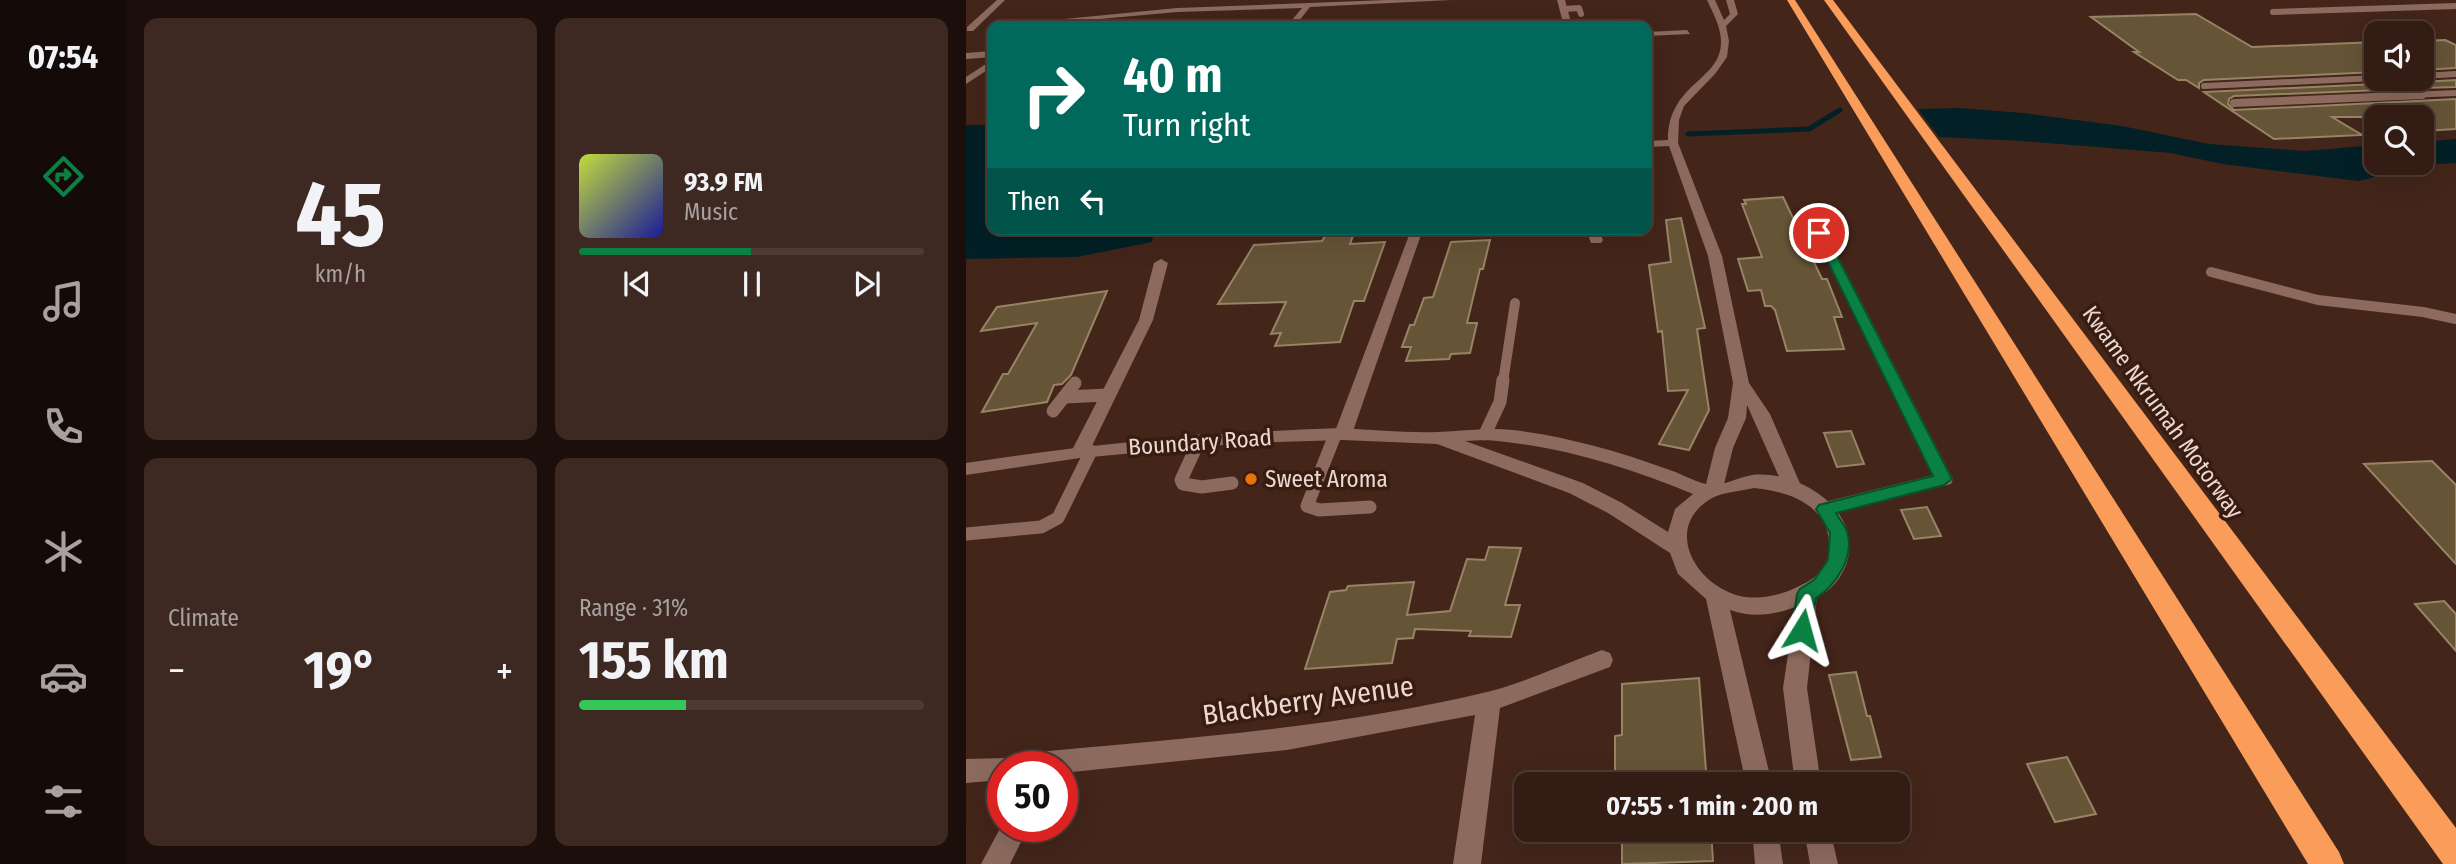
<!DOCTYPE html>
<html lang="en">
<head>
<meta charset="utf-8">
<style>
  :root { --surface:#321c14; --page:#3d2922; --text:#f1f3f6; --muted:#a8a1a0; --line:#4d3a34; --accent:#0b8043 }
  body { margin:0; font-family:"Fira Sans Condensed",sans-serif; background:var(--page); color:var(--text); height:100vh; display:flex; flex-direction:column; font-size:26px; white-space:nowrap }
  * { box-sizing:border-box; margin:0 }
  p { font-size:23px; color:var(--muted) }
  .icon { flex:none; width:38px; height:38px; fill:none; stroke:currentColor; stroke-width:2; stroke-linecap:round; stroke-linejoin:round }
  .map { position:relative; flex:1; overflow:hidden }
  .details { display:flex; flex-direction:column; gap:18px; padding:18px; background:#1c0f0b; width:840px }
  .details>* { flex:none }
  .hud { position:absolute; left:21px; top:21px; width:665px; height:214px; border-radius:14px; box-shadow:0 7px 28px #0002,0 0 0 2px var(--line); background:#00695c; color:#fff; overflow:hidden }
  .tools { position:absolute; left:1398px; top:21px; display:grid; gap:14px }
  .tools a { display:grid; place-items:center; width:70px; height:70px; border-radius:14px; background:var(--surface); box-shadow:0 7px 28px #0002,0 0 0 2px var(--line); font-size:35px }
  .speed { position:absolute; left:21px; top:751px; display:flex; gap:14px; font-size:35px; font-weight:700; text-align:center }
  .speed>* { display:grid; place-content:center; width:91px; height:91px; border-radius:50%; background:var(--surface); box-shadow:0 7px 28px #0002,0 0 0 2px var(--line); line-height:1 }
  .speed .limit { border:10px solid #d22; background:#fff; color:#111 }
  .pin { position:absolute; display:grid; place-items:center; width:60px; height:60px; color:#fff; margin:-30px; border:4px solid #fff; border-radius:50%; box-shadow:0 2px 7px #0007 }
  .me { position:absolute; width:77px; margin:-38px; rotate:8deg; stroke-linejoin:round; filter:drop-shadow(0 0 5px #0008) }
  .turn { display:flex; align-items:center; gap:24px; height:147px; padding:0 21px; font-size:32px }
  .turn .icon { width:91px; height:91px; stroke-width:2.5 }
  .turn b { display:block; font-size:49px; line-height:60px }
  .then { display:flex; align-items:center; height:66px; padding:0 21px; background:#0003; gap:14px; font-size:26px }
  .big { font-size:52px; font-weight:700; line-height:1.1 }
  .details .widget { flex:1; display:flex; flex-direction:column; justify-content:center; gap:10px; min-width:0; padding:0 24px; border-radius:14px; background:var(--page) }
  .details .dial { align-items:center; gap:0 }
  .dial b { font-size:91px; line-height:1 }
  .song { display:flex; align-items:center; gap:21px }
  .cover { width:84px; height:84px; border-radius:10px; background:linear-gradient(135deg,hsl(70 70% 55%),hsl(240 70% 35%)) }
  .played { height:7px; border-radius:4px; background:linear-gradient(90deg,var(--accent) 50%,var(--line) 50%) }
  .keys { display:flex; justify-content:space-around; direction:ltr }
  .heat { display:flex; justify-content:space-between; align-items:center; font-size:38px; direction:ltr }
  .charge { height:10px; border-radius:5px; background:linear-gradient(90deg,#34c759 31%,var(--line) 0) }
  .details .tiles { flex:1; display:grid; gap:18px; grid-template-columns:repeat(2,1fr) }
  .trip { position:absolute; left:548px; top:772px; width:396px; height:70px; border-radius:14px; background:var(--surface); box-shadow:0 7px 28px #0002,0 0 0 2px var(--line); font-weight:700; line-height:70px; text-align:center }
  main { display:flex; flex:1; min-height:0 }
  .tab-bar { display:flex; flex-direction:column; width:126px; justify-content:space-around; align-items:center; background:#140b08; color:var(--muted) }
  .tab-bar .icon { width:49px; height:49px }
  .tab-bar .on { color:var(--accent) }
  .tab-bar b { font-size:32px; color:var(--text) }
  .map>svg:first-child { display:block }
</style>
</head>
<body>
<main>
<nav class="tab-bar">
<b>07:54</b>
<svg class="icon on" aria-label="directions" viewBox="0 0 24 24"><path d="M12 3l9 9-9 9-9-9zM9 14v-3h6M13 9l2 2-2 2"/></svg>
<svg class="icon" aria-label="music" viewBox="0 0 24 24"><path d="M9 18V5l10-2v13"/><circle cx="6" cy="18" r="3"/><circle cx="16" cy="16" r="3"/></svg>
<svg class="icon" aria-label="phone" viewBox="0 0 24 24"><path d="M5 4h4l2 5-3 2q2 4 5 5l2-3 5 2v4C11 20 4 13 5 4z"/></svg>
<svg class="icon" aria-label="climate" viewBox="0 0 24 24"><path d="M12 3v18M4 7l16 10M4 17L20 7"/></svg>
<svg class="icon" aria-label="car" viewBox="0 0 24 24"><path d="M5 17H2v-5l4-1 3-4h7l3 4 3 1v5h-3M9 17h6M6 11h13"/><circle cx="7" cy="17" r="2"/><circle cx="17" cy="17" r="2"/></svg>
<svg class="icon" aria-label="filters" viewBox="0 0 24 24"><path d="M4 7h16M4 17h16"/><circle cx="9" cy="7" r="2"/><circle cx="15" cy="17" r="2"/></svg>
</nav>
<section class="details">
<div class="tiles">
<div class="widget dial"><b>45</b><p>km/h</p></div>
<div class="widget">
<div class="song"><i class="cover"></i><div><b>93.9 FM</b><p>Music</p></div></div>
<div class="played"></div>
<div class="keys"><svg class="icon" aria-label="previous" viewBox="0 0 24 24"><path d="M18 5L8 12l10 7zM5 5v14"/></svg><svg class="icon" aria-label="pause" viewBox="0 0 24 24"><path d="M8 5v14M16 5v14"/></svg><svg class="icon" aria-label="next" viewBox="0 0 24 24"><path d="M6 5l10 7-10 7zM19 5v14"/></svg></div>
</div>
<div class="widget"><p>Climate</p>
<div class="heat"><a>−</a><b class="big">19°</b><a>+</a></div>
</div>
<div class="widget"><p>Range · 31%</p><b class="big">155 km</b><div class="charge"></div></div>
</div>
</section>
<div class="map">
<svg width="1490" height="864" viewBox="0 0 1490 864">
  <rect width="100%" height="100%" fill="#43251a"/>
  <g fill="#022026">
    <polygon points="993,108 1057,113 1156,126 1243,144 1339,151 1410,145 1410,163 1456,163 1456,142 1490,139 1490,163 1455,165 1393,181 1257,164 1205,153 1056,141 973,137 952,109"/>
    <polygon points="0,125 26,125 26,229 188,229 186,242 111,257 0,259"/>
  </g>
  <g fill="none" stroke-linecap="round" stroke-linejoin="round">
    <polyline stroke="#022026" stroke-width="5" points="722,134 843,129 874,110"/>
  </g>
  <g fill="#665437" stroke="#978465" stroke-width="2">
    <polygon points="1230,14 1286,47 1410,42 1410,72 1238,80 1233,83 1233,88 1220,80 1212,80 1168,52 1173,52 1125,17"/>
    <polygon points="1479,40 1490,45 1490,68 1456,70 1456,41"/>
    <polygon points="1490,80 1490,87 1456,88 1456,82"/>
    <polygon points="1410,84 1410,88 1415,90 1268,96 1263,99 1262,104 1268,110 1490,99 1490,129 1456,131 1456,117 1366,117 1396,135 1308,139 1238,92"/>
    <polygon points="817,197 856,279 861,279 876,317 868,317 878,349 821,351 809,310 805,306 799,306 795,290 782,291 772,259 796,257 776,204 780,204 778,200"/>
    <polygon points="715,218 739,328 731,329 743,410 723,450 693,444 722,390 702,391 696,331 692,332 683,265 705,262 700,220"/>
    <polygon points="388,233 384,244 419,242 398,301 388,301 374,342 309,346 315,333 305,334 320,302 252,304 288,245 356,241 360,235"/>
    <polygon points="524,240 517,269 514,269 501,323 511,323 504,353 485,354 483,359 440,361 445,347 436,347 444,325 448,325 458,298 467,297 485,242"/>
    <polygon points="141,291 105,375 96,384 88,385 81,402 16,412 37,374 42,374 71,323 15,331 31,307"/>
    <polygon points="885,431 898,464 871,467 858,433"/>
    <polygon points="1466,461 1490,485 1490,564 1398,464"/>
    <polygon points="961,507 975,536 948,539 935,510"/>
    <polygon points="523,547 555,548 539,605 554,605 545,637 503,636 505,631 449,629 447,638 431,639 426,663 339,669 364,592 380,590 382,586 448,582 441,615 484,611 501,559 519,560"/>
    <polygon points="1478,601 1490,614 1490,651 1449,604"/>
    <polygon points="890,672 901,716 904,716 915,757 885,760 863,675"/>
    <polygon points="733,678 741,784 649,784 649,736 656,735 656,684"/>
    <polygon points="1101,757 1130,814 1089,822 1061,764"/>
    <polygon points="656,830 745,830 747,861 656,864"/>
  </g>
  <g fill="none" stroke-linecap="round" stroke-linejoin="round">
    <g stroke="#8d6a5e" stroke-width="6">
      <polyline points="598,9 613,8 615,14"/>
      <polyline points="1307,12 1490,6"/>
      <polyline points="0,56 26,54"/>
      <polyline points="1456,76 1490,74"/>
      <polyline points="1238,86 1410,78"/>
      <polyline points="1418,96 1490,93"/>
    </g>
    <polyline stroke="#8d6a5e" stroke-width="8" points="1268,103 1456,95"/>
    <g stroke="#8d6a5e" stroke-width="10">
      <polyline points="1245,272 1352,300 1457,312 1490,319"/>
      <polyline points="537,382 549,303"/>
    </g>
    <g stroke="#8d6a5e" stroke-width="13">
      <polyline points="98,397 142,395"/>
      <polyline points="87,411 109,383"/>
      <polyline points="519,434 534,402 537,380"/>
      <polyline points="369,435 341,506 353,510 404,507"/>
      <polyline points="233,441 215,480 217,484 236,487 266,483"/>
      <polyline points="0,534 75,527 92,518 125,451"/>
    </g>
    <g fill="#8d6a5e" fill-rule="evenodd">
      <polygon points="31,0 39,0 7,31 1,31 1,27"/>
      <polygon points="421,0 485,0 344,7 329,26 321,26 336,8 211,12 56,26 28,26 211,8"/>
      <polygon points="591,0 599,0 606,26 598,26"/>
      <path d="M 741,0 L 749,0 L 758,20 L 764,14 L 760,0 L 768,0 L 772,14 L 760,26 L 763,41 L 761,57 L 749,74 L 718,106 L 713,120 L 712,143 L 756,256 L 783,383 L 804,414 L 836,488 L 834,493 L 820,493 L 818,488 L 781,405 L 780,418 L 767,448 L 757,488 L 755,493 L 741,493 L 739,488 L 749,448 L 762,418 L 767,383 L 742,256 L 703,146 L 681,147 L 681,141 L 702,140 C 702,83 755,81 755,42 C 755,27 747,13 741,0 Z"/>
      <polygon points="721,30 724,34 681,36 681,32"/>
      <polygon points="26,60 26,67 0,84 0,77"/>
      <polygon points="842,206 848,210 987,479 985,484 859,516 852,514 849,509 852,504 859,502 967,475 836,210"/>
      <polygon points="457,229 386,434 377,440 371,438 368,434 445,230"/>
      <polygon points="620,229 632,229 637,240 635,243 625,243"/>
      <polygon points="195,259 202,263 187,320 123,452 120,456 108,456 105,452 173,320 188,263"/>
      <path d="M 636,650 L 644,653 L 647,660 L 644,667 L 534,708 L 515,864 L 487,864 L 509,715 L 321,750 L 96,773 L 96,766 L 37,766 L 37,780 L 0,783 L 0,759 L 42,758 L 51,754 C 208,739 367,729 521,692 C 560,682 598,664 636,650 Z"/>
      <polygon points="37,823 37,826 63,826 44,864 15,864"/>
    </g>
    <g fill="#8d6a5e" fill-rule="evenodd">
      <path d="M 377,428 C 408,430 441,433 472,432 C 497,431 521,427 547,430 C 598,436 652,451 701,469 C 714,473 727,481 740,484 C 754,488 773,477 786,475 C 828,470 888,504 883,551 C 882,569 869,589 851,597 L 841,688 L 855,784 L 829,784 L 817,688 L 829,607 C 809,615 785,618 764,610 L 806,784 L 780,784 L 740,599 L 712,574 L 704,553 L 642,513 L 603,493 L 471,444 L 377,440 L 278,443 L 114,458 L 0,475 L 0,463 C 125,444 250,432 377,428 ZM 519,440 C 591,445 661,467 727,494 L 709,509 L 702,532 L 656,503 L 617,483 L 499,441 ZM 788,488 C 820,491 861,504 863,542 C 864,553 861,564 854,572 C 846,581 837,584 827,589 C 811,596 792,600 774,596 C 729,585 696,527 746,498 C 758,492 775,491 788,488 Z"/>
      <polygon points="786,830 812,830 817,864 789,864"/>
      <polygon points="838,830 864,830 872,864 844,864"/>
    </g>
    <g fill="#fa9d5b" fill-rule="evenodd">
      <polygon points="821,0 829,0 1373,852 1378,864 1342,864"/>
      <polygon points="858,0 867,0 1490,828 1490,864 1477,864"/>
    </g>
  </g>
  <path fill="#0b8043" stroke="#07532c" stroke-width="2" d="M 853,229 L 859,233 L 986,479 L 978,485 L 870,513 C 873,519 879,525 881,532 C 889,557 870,585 850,598 L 843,636 L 836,638 L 829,636 L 826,630 L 831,594 L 834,589 L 848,580 L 862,560 L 864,533 L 850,509 L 853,505 L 967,476 L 848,233 Z"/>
  <circle fill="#e8710a" stroke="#381c11" stroke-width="2.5" cx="285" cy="479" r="7"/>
  <g text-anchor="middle" stroke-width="7" stroke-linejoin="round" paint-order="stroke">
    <g font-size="23" fill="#ecd8d0" stroke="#381c11">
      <text transform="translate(1197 412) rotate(54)" y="8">Kwame Nkrumah Motorway</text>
      <text transform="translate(234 442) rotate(-4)" y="8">Boundary Road</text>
    </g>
    <g font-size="23" fill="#ecd8d0" stroke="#381c11" text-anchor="start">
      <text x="299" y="487">Sweet Aroma</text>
    </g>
    <g font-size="28" fill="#ecd8d0" stroke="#381c11">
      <text transform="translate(342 700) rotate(-8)" y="10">Blackberry Avenue</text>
    </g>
  </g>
</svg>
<div class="tools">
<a><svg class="icon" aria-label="sound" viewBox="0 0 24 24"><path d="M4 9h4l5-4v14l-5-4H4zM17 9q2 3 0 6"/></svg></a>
<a><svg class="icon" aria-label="search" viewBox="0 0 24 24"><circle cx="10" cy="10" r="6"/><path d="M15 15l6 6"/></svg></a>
</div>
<div class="speed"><div class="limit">50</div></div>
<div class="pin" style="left:853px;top:233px;background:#d93025"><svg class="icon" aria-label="arrive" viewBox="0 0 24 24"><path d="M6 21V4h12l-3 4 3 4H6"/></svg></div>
<svg class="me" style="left:836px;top:630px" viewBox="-20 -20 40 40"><path d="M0-17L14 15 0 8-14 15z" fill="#0b8043" stroke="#fff" stroke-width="4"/></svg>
<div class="trip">07:55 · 1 min · 200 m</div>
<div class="hud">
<div class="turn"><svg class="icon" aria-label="right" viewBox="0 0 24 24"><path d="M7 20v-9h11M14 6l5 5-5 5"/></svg><div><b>40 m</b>Turn right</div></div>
<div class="then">Then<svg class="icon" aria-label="left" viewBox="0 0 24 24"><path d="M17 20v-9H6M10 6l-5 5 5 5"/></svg></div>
</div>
</div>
</main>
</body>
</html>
